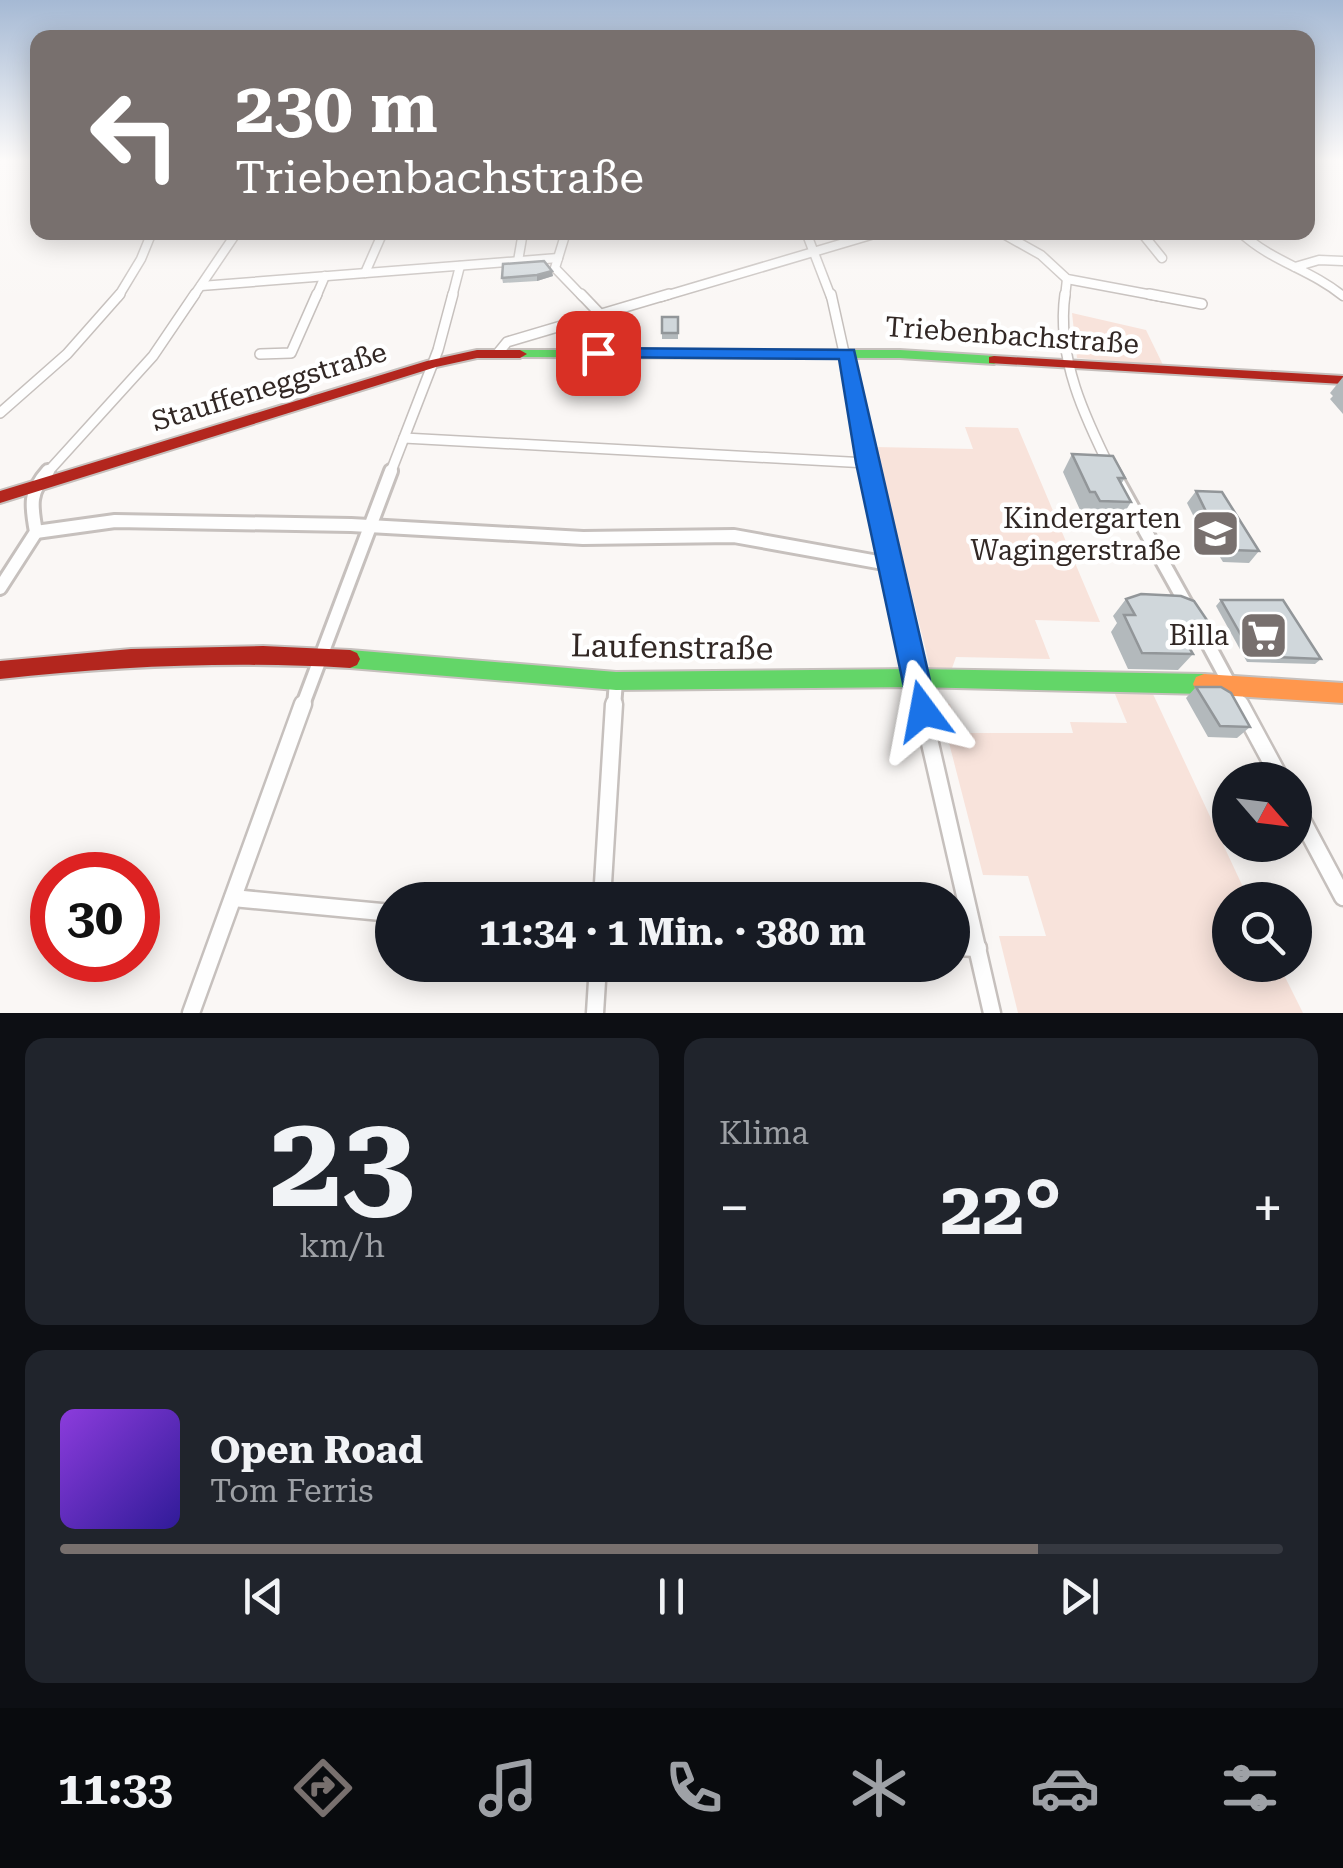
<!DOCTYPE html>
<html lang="de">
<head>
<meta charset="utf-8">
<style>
  :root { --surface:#171b24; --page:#20242c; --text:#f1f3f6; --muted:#9ea1a6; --line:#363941; --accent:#78706e }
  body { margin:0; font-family:"Roboto Serif",serif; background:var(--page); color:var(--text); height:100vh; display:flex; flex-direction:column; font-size:38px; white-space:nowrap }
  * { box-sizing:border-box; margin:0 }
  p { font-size:32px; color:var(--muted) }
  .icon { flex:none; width:55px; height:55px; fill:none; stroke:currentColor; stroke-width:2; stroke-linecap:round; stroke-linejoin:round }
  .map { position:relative; height:1013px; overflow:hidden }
  .sheet { display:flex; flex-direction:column; gap:25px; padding:25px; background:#0d0f14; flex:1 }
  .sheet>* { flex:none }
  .banner { position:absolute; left:30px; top:30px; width:1285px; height:210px; border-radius:20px; box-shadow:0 5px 25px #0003; background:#78706e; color:#fff; overflow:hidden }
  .needle { width:65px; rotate:118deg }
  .tools { position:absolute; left:1212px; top:762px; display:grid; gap:20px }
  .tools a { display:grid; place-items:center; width:100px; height:100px; border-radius:50%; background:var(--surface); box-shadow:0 5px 25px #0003; font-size:50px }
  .speed { position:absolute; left:30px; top:852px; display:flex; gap:20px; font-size:50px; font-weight:700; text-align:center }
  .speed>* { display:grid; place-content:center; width:130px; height:130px; border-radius:50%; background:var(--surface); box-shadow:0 5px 25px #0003; line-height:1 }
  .speed .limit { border:15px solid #d22; background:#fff; color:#111 }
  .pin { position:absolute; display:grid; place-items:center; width:85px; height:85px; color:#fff; margin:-42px; border-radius:20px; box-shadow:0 5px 15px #0006 }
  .me { position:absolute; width:110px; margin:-55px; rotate:347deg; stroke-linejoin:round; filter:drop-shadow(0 0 8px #0008) }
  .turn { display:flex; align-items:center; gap:35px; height:210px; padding:0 40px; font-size:45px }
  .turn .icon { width:130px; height:130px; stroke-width:2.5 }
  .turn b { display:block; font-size:70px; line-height:85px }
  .big { font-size:75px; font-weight:700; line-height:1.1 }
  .sheet .card { flex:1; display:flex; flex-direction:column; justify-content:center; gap:15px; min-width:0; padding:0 35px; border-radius:20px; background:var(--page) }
  .sheet .dial { align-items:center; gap:0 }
  .dial b { font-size:130px; line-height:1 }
  .song { display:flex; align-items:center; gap:30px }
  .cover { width:120px; height:120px; border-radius:15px; background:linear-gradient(135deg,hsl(270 70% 55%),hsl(250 70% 35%)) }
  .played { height:10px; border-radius:5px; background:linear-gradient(90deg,var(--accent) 80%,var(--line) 80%) }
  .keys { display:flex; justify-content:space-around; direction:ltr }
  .heat { display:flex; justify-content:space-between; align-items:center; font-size:55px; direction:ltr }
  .sheet .tiles { flex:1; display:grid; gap:25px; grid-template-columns:1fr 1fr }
  .card:last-child { grid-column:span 2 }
  .trip { position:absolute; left:375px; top:882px; width:595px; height:100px; border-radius:50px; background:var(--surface); box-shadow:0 5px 25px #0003; font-weight:700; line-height:100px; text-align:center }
  .tab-bar { display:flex; height:160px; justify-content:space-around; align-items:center; background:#090b0e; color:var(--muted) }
  .tab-bar .icon { width:70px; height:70px }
  .tab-bar .on { color:var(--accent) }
  .tab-bar b { font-size:45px; color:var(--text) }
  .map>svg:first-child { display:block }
</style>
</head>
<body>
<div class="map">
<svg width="1343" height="1013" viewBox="0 0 1343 1013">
  <rect width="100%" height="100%" fill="#faf7f5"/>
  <g fill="#f8e3db">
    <polygon points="1072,313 1146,330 1163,365 1077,358"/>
    <polygon points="965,427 1018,428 1100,622 1035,620 1050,659 956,657 951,671 931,671 875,447 973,449"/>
    <polygon points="1115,694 1153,694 1249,900 1230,900 1230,965 1279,965 1303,1013 1018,1013 999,936 1046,936 1028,876 983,875 939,704 950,704 959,733 1073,733 1070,722 1127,723"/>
  </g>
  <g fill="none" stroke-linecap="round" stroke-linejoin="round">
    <defs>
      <g id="street-far3">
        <polyline points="566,232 555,268 583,297"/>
        <polyline points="806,232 831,297"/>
        <polyline points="1000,232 1041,255 1067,279 1163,297"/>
        <polyline points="1141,232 1162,258"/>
        <path d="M 1240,232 C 1272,262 1310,269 1343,296"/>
        <polyline points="518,261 523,232"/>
        <polyline points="1295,267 1319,260 1343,261"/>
        <polyline points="365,273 383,232"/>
        <polyline points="201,286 558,258"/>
        <polyline points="118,297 141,259 152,232"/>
        <polyline points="193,297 237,232"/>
        <polyline points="316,297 325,276"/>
        <polyline points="452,297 460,266"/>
        <polyline points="661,297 881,232"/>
        <polyline points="1065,297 1067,279"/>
      </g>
      <g id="street-far2">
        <polyline points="581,294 601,315"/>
        <polyline points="831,294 871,474"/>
        <path d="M 1065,294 C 1056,358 1085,418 1113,474"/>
        <polyline points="1149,294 1202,304"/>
        <polyline points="498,353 507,342 669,294"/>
        <polyline points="260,354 291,353 317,294"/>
        <polyline points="0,413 67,354 120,294"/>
        <polyline points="404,438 867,463"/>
        <polyline points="46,474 153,356 195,294"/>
        <polyline points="390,474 438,350 453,294"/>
      </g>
      <g id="street-far1">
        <polyline points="870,471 922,707"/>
        <polyline points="1112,471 1190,611"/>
        <polyline points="36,532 115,521 351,525 583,538 734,536 889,564"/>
        <path d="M 0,588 L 36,532 C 31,505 29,492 48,471"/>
        <polyline points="1201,631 1242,707"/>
        <polyline points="302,707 391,471"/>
        <polyline points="614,707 616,681"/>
      </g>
      <g id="street">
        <polyline points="921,704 992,1013"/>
        <polyline points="1240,704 1281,780"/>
        <polyline points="1295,807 1343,897"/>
        <polyline points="233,898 392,913"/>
        <polyline points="602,900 614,704"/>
        <polyline points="952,947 978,948"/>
        <polyline points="191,1013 303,704"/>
        <polyline points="595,1013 598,965"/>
      </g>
      <g id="fast">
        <polygon points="520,350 900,350 994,356 1001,360 994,364 900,358 515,357 515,351"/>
        <polygon points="350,650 616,672 915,669 1204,674 1212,677 1215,684 1212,691 1204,694 915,687 616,690 350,668 343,665 340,659 343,653"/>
      </g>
      <polygon id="slow" points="1204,674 1343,683 1343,703 1204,694 1196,691 1193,684 1196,677"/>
      <g id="jam">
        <polygon points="477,350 520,350 527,354 520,358 477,358 436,367 0,503 0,491 427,361"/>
        <polygon points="994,356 1343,376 1343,384 989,363 989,357"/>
        <path d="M 263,646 L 350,650 L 357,653 L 360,659 L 357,665 L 350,668 C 233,661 117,666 0,679 L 0,661 L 131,649 Z"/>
      </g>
    </defs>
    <use href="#street-far3" stroke="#c6c0bd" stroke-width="11"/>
    <use href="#street-far2" stroke="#c6c0bd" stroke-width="12"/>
    <use href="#street-far1" stroke="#c6c0bd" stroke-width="18"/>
    <use href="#street" stroke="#c6c0bd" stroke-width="21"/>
    <use href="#fast" stroke="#c6c0bd" stroke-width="4"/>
    <use href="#slow" stroke="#c6c0bd" stroke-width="4"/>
    <use href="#jam" stroke="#c6c0bd" stroke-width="4"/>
    <use href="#street-far3" stroke="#fefefe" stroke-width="8"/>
    <use href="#street-far2" stroke="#fefefe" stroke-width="9"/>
    <use href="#street-far1" stroke="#fefefe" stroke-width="12"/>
    <use href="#street" stroke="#fefefe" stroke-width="16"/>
    <use href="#fast" fill="#63d668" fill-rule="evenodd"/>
    <use href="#slow" fill="#ff974d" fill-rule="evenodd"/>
    <use href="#jam" fill="#b3261e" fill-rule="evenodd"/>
  </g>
  <g fill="#b3b9bc">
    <polygon points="544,261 553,276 537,281 503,283 502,278"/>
    <rect x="662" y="317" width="16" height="22"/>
    <polygon points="1343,377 1343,414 1330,399 1333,396 1330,393"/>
    <polygon points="1072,454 1125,478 1121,484 1131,502 1120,520 1089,519 1085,510 1080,510 1063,472"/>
    <polygon points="1196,491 1259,551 1249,563 1223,562 1213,546 1208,545 1187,503"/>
    <polygon points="1126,599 1215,632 1200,649 1190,648 1193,654 1178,670 1128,669 1111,632 1117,623 1113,616"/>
    <polygon points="1221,600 1321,659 1315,664 1247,662 1216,606"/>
    <polygon points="1196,687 1250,727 1237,738 1208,737 1186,698"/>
  </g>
  <polygon fill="#929699" points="552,271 553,276 537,281 537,275"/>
  <g fill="#d0d7db" stroke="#929699" stroke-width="2.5">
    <polygon points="544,261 552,271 537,275 502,278 503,264"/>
    <rect x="662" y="317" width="16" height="16"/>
    <polygon points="1072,454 1113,456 1125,478 1118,478 1131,502 1100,501 1095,492 1090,492"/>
    <polygon points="1196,491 1222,492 1259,551 1232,550 1222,534 1217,534"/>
    <polygon points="1141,594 1181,596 1194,601 1215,632 1177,627 1193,654 1142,653 1124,615 1135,615 1126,599"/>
    <polygon points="1221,600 1283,600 1321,659 1253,656"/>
    <polygon points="1196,687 1221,687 1231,693 1250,727 1220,726"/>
  </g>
  <linearGradient id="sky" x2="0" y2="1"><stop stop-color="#a5b9d4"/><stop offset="0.53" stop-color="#fdfbfa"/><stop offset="1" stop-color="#fdfbfa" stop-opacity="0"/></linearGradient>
  <rect width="1343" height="303" fill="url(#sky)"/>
  <polygon fill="#1a73e8" stroke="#114b97" stroke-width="2.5" points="598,348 854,350 937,711 933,721 923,724 913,721 909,711 856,463 839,359 592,357 589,353"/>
  <defs>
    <symbol id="school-square" viewBox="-11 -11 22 22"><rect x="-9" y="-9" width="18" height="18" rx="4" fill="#78706e" stroke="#fff"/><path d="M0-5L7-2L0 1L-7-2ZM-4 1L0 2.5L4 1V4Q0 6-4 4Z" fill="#fff"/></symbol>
    <symbol id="supermarket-square" viewBox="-11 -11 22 22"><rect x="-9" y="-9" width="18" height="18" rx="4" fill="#78706e" stroke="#fff"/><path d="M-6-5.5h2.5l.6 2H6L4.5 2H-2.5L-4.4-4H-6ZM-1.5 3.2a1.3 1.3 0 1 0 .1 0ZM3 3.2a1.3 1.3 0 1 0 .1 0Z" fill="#fff"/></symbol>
  </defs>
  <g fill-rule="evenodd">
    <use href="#school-square" x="1188" y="506" width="55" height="55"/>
    <use href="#supermarket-square" x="1236" y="608" width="55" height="55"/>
  </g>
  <g text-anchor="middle" stroke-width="9" stroke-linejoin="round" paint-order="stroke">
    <g font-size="28" fill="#322825" stroke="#fff">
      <text transform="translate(1012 335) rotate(4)" y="10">Triebenbachstraße</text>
      <text transform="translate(269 386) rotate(-17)" y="10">Stauffeneggstraße</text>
    </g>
    <g font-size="28" fill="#322825" stroke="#fff" text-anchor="end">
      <text x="1181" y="528">Kindergarten<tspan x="1181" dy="32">Wagingerstraße</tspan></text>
      <text x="1229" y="645">Billa</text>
    </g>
    <g font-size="32" fill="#322825" stroke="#fff">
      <text transform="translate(672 647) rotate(1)" y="11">Laufenstraße</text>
    </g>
  </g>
</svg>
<div class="tools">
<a><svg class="needle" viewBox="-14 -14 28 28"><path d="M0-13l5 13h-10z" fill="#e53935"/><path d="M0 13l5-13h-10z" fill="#9ea1a6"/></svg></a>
<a><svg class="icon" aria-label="search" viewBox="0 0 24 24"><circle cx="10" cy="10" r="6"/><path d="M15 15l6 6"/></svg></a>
</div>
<div class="speed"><div class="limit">30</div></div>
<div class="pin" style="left:598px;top:353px;background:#d93025"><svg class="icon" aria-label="arrive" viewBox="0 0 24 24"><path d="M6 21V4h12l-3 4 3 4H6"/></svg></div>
<svg class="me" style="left:923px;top:711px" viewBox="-20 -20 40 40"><path d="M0-17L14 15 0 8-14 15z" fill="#1a73e8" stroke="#fff" stroke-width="4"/></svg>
<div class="trip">11:34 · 1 Min. · 380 m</div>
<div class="banner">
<div class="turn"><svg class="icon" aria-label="left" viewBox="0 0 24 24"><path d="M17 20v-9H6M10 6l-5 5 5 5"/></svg><div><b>230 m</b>Triebenbachstraße</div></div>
</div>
</div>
<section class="sheet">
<div class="tiles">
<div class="card dial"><b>23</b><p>km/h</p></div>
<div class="card"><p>Klima</p>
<div class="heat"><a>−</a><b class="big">22°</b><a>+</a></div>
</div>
<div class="card">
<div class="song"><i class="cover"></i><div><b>Open Road</b><p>Tom Ferris</p></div></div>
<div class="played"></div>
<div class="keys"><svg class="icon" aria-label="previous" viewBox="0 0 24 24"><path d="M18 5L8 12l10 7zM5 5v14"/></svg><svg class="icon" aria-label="pause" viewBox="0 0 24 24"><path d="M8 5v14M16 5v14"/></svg><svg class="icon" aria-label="next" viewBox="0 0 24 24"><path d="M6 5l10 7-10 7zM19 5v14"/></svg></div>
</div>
</div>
</section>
<nav class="tab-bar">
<b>11:33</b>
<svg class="icon on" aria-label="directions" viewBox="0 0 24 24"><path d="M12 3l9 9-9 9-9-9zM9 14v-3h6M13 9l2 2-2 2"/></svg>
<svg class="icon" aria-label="music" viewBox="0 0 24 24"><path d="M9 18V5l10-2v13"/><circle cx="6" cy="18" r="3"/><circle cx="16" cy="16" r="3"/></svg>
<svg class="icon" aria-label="phone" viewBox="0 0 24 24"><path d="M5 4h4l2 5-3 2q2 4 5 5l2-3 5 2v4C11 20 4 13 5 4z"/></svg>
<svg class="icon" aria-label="climate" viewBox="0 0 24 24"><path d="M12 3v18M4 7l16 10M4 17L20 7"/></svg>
<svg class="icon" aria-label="car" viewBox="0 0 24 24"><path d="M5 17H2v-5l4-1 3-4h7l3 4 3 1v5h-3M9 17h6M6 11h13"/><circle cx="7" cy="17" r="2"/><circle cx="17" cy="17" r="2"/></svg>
<svg class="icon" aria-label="filters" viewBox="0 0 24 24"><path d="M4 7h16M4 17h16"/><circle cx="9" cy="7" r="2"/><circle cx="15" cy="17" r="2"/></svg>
</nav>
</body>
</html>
